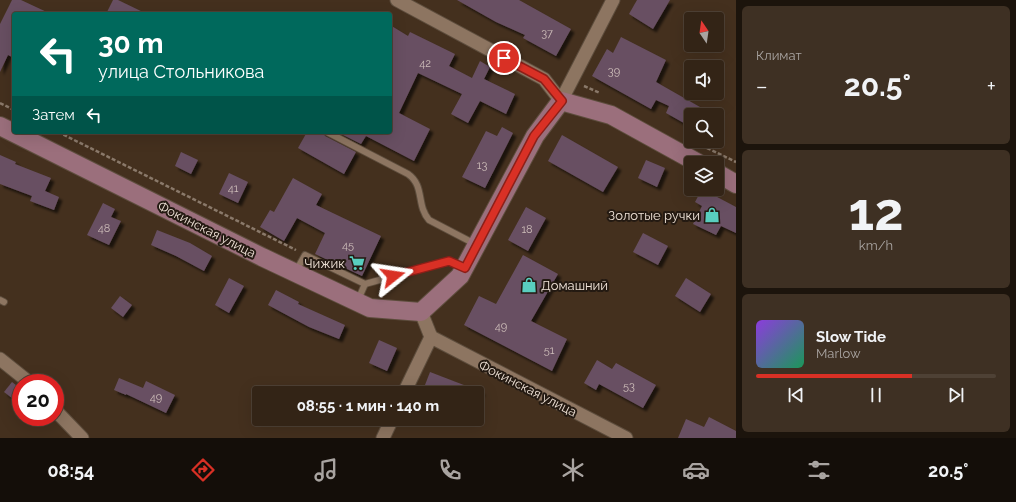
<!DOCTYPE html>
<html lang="ru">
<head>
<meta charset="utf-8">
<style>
  :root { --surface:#332416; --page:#3e3023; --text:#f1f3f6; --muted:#a9a4a1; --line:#4e4135; --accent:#d93025 }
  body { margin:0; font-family:Raleway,sans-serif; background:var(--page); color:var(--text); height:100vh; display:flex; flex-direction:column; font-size:15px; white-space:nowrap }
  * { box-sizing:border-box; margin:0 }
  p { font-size:13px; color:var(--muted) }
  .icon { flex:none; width:22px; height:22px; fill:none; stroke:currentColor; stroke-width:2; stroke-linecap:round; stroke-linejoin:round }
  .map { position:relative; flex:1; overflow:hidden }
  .panel { display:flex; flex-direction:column; gap:6px; padding:6px; background:#1c140c; width:280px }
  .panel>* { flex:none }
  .guide { position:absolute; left:12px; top:12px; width:380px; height:122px; border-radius:4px; box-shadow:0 4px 16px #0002,0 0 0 1px var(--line); background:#00695c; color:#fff; overflow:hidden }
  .needle { width:26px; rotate:347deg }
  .fabs { position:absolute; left:684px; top:12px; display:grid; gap:8px }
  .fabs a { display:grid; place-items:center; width:40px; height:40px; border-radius:4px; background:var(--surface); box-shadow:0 4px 16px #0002,0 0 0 1px var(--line); font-size:20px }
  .speed { position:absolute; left:12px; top:374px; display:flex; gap:8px; font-size:20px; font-weight:700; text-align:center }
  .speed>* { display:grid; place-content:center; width:52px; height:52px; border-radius:50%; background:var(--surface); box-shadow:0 4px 16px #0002,0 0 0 1px var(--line); line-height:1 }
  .speed .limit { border:6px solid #d22; background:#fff; color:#111 }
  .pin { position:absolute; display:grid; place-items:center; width:34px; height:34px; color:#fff; margin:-17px; border:2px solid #fff; border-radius:50%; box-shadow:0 1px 4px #0007 }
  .me { position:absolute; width:44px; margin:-22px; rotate:75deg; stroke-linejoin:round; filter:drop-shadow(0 0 3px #0008) }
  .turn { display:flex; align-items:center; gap:14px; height:84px; padding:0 20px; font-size:18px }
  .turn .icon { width:52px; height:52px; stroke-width:2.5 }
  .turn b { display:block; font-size:28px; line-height:34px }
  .then { display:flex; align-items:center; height:38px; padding:0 20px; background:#0003; gap:8px; font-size:15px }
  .big { font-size:30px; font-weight:700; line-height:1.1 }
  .panel .widget { flex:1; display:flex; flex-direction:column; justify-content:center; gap:6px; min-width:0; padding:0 14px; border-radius:6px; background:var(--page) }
  .panel .dial { align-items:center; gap:0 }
  .dial b { font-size:52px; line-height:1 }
  .song { display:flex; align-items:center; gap:12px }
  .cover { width:48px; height:48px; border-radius:6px; background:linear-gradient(135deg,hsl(270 70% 55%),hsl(150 70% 35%)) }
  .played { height:4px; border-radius:2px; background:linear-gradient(90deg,var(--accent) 65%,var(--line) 65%) }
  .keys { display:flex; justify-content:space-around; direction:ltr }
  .heat { display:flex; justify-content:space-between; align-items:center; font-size:22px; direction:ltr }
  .trip { position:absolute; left:252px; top:386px; width:232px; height:40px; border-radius:4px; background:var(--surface); box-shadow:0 4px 16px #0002,0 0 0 1px var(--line); font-weight:700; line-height:40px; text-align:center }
  .tabs { display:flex; height:64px; justify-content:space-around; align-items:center; background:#140e09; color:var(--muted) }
  .tabs .icon { width:28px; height:28px }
  .tabs .on { color:var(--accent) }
  .tabs b { font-size:18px; color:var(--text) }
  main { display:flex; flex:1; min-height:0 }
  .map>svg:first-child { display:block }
</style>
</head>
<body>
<main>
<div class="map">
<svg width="736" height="438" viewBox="0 0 736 438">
  <defs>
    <filter id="shadow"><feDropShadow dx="3.5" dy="3.5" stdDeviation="1" flood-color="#0009"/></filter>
  </defs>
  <rect width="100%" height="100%" fill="#44301e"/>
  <g fill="#685062" filter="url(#shadow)">
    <polygon points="12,0 21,0 51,14 14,14 14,58 8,55 0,72 0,24"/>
    <polygon points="113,0 118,0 147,14 106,14"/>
    <polygon points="457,0 519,0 571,29 556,56 523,38 525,35 496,22"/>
    <polygon points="637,0 670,0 653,29 629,14"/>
    <polygon points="390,25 408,36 410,32 455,54 449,66 472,78 480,61 490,67 484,79 515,94 506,114 480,101 468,123 451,114 462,94 418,73 399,113 430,129 414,161 366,136 361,144 337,132 390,132"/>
    <polygon points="621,37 666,60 656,82 714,115 691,115 691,127 666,113 669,106 656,100 651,109 592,76 607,49 613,53"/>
    <polygon points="502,127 513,133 485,188 462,177 486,131 497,136"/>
    <polygon points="307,132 323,132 325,136 356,152 344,174 298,148"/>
    <polygon points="562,135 618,167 603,192 548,161"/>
    <polygon points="181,152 198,160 191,174 175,166"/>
    <polygon points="0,155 16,162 15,164 51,178 45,191 59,197 54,210 30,201 32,196 0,184"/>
    <polygon points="646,160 665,168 657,187 638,178"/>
    <polygon points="229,173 248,182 238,203 219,194"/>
    <polygon points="293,178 322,194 316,205 381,236 362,276 315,254 325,233 297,218 284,241 260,227 270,210 274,212"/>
    <polygon points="702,189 736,207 736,233 721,226 716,235 693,224 702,206 695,202"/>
    <polygon points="103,203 115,209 111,217 121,221 109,245 87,235"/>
    <polygon points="526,207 546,218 528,251 508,240"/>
    <polygon points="157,230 190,243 212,256 204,271 176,256 151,245"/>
    <polygon points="643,233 668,246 658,265 633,252"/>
    <polygon points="523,255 558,274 531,321 567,339 552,371 464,325 479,296 496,304"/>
    <polygon points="229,278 244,286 229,313 215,305"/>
    <polygon points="686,278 711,294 700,312 675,296"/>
    <polygon points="276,290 299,302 298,304 345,325 339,339 309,327 268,305"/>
    <polygon points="120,296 132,305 123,317 111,308"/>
    <polygon points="379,340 397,348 387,371 369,363"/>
    <polygon points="597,360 612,369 616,363 656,385 643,408 599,384 596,390 584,383"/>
    <polygon points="430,372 482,392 482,393 446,393 425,385"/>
    <polygon points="119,378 143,388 146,381 175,395 166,413 126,394 126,395 114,390"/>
    <polygon points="12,382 21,389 21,405 4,392"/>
    <polygon points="709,417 736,431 736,438 678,438 686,419 704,427"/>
  </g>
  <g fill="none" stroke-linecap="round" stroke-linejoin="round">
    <defs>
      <g id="service">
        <path d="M 327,132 L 408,174 C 425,186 416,205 429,220 L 475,244"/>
        <polyline points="296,271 305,255 365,284 449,261 462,267"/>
        <polyline points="0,300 4,302"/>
        <polyline points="358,300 365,284"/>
      </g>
      <g id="minor">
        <polyline points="397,0 544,79 561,101 613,0"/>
        <polyline points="431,337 626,438"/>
        <polyline points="0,359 30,383"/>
        <polyline points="404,393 431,337 421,312"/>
        <polyline points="55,410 82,438"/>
        <polyline points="383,438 392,419"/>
      </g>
      <g id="secondary">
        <polyline points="0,126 262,257 370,308 421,312 460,276 535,136 561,101 611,115 698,163"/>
        <polyline points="717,173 736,184"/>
      </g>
    </defs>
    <use href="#service" stroke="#5d4d3d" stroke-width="8"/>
    <use href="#minor" stroke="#5d4d3d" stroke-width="15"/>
    <use href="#secondary" stroke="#5d4d3d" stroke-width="20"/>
    <g stroke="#8a796a" stroke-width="2.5" stroke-dasharray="4 2" stroke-linecap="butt">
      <polyline points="584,86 600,93"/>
      <polyline points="0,103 14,110"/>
      <polyline points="58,132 296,250"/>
      <polyline points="707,148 736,162"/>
    </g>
    <use href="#service" stroke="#8d7561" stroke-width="6"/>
    <use href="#minor" stroke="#8d7561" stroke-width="13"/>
    <use href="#secondary" stroke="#9b6f7c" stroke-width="18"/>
  </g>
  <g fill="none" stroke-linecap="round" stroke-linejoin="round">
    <defs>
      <polyline id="route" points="393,276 449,261 465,268 534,136 562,101 544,79 504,58"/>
    </defs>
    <use href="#route" stroke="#8d1f18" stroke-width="10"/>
    <use href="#route" stroke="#d93025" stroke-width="7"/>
  </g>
  <defs>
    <symbol id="shop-bare" viewBox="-9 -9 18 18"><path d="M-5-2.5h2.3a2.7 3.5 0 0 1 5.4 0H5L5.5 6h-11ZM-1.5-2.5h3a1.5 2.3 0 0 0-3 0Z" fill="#59cebf" stroke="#241a12" stroke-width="2.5" paint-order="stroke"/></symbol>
    <symbol id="supermarket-bare" viewBox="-9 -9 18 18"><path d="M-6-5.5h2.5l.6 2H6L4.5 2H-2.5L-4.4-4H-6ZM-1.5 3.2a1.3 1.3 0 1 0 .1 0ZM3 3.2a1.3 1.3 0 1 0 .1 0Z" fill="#59cebf" stroke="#241a12" stroke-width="2.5" paint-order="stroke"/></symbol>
  </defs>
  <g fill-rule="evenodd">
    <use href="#shop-bare" x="701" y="204" width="22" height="22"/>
    <use href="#supermarket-bare" x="346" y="252" width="22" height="22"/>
    <use href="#shop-bare" x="518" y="274" width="22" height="22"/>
  </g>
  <g text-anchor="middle" stroke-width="4" stroke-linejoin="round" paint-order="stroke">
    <g font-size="11" fill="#cebeba">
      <text x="547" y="37">37</text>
      <text x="425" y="67">42</text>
      <text x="614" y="75">39</text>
      <text x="482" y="169">13</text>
      <text x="233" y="192">41</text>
      <text x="104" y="232">48</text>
      <text x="527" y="233">18</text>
      <text x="348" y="249">45</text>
      <text x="501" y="330">49</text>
      <text x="549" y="354">51</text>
      <text x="629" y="390">53</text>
      <text x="156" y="401">49</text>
    </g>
    <g font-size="13" fill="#f0e3d8" stroke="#241a12" text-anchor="end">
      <text x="700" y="220">Золотые ручки</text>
      <text x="345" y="268">Чижик</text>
      <text x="541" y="290" text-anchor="start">Домашний</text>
    </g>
    <g font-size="13" fill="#f0e3d8" stroke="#241a12">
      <text transform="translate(207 229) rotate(27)" y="5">Фокинская улица</text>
      <text transform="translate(528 388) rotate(27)" y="5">Фокинская улица</text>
    </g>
  </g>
</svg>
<div class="fabs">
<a><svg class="needle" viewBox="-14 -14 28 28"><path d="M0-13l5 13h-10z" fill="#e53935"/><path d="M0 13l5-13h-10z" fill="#a9a4a1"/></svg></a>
<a><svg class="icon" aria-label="sound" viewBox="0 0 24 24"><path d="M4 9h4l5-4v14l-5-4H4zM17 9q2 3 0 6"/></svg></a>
<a><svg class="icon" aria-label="search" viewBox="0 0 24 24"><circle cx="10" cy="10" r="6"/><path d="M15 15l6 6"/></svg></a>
<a><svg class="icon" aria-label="layers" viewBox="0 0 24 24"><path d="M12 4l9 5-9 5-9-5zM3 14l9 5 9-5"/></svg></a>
</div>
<div class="speed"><div class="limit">20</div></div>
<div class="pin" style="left:504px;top:58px;background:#d93025"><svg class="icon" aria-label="arrive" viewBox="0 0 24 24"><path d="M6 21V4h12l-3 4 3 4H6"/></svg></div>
<svg class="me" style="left:393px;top:276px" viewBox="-20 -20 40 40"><path d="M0-17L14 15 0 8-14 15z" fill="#d93025" stroke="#fff" stroke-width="4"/></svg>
<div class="trip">08:55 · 1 мин · 140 m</div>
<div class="guide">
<div class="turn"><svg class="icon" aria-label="left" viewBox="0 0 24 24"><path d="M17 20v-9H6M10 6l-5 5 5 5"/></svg><div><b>30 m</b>улица Стольникова</div></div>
<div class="then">Затем<svg class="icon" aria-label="left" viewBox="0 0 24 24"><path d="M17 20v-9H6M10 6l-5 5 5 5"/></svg></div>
</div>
</div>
<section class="panel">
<div class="widget"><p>Климат</p>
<div class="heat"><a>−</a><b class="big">20.5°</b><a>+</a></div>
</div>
<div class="widget dial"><b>12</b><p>km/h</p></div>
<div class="widget">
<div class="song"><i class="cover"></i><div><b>Slow Tide</b><p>Marlow</p></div></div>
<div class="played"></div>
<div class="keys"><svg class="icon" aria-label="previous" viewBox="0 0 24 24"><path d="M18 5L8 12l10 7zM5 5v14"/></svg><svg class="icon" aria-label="pause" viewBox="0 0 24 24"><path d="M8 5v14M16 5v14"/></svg><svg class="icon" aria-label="next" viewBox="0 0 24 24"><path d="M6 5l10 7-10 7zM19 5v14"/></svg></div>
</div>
</section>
</main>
<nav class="tabs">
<b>08:54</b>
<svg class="icon on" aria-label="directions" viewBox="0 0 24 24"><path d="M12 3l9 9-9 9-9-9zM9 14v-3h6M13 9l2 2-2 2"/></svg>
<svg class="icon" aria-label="music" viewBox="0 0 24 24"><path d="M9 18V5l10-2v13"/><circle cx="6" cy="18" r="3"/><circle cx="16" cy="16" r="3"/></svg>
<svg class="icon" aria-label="phone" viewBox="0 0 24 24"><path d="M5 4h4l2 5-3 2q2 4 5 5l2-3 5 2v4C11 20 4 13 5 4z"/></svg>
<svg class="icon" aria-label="climate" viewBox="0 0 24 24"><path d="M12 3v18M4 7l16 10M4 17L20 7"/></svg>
<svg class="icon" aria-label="car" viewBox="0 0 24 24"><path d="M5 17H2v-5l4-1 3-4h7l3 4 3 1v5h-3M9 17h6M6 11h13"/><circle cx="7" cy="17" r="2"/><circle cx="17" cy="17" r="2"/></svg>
<svg class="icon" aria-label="filters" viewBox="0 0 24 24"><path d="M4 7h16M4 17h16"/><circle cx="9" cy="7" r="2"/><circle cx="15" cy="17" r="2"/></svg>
<b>20.5°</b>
</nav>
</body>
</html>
